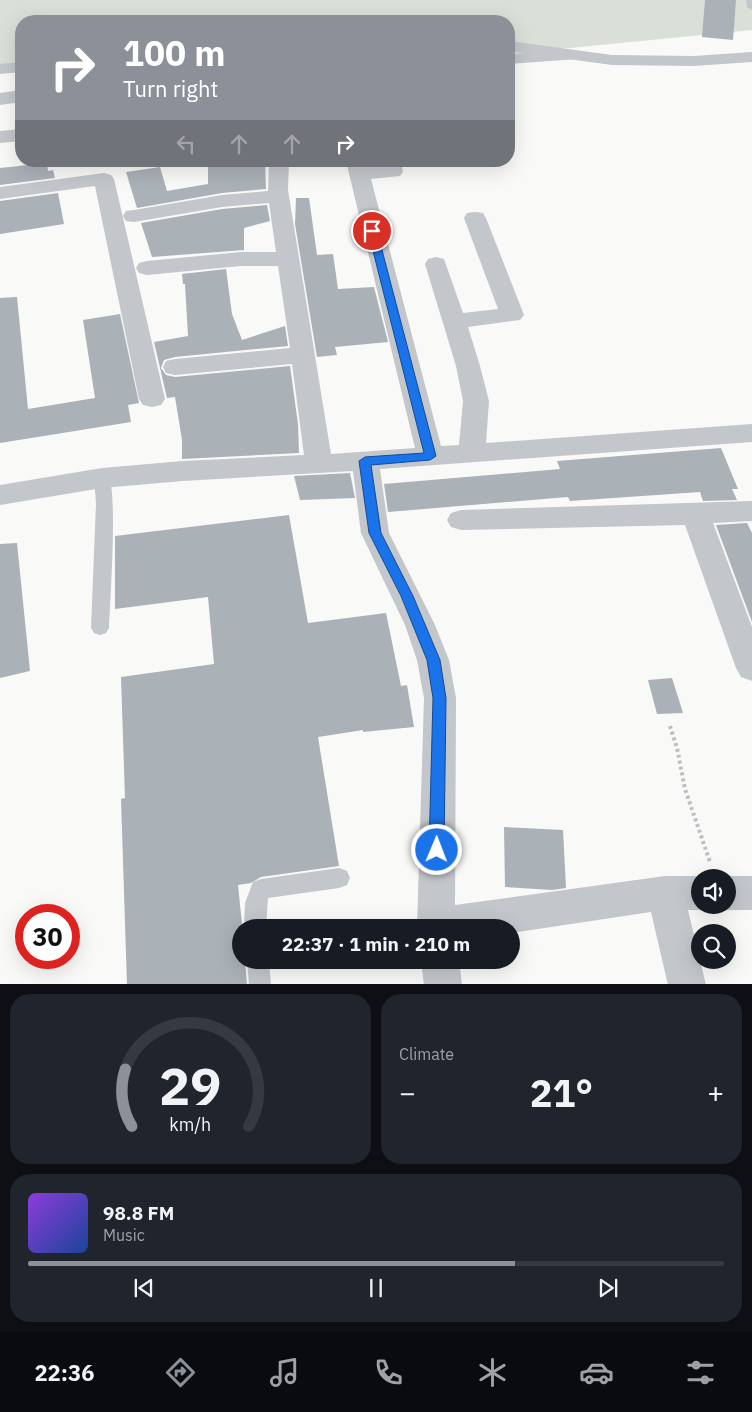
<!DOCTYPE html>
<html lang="en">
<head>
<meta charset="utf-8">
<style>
  :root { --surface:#171b24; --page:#20242c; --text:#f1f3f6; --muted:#9ea1a6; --line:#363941; --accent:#8c9099 }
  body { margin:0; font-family:"IBM Plex Sans",sans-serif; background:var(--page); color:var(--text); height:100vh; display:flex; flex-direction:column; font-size:19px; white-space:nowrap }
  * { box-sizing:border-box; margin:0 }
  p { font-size:16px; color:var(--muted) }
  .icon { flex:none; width:28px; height:28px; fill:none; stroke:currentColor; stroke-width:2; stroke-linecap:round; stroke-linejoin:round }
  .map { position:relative; height:984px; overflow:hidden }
  .panel { display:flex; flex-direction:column; gap:10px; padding:10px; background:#0d0f14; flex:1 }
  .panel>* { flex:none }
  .guide { position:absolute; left:15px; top:15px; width:500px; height:152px; border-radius:20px; box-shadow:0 5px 20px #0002; background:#8c9099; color:#fff; overflow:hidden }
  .controls { position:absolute; left:691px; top:869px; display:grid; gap:10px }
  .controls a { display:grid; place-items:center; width:45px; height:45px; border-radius:50%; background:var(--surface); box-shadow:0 5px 20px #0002; font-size:25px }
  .speed { position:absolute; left:15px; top:904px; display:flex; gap:10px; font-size:25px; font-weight:700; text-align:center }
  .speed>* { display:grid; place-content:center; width:65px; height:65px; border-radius:50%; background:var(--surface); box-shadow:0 5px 20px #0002; line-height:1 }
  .speed .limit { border:8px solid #d22; background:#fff; color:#111 }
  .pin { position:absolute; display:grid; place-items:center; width:42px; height:42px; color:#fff; margin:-21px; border:2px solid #fff; border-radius:50%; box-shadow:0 1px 5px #0007 }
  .me { position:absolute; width:55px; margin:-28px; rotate:1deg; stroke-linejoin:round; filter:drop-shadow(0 0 4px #0008) }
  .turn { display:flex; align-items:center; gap:18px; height:105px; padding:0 25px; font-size:22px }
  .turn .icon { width:65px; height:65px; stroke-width:2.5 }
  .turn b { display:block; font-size:35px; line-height:42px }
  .lanes { display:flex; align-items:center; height:48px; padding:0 25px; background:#0003; justify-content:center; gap:25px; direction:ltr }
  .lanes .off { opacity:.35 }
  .big { font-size:38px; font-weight:800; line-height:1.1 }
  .panel .widget { flex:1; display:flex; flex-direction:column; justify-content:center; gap:8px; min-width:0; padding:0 18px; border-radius:20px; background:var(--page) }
  .panel .dial { align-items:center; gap:0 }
  .dial svg { height:130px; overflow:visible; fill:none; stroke:var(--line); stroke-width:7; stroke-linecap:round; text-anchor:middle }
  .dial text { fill:var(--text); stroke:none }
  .song { display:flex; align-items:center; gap:15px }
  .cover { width:60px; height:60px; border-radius:8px; background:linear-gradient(135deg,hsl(270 70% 55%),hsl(220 70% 35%)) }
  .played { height:5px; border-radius:2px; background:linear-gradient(90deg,var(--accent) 70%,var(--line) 70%) }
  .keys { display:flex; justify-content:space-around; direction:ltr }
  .heat { display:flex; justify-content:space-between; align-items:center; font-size:28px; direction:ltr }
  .panel .tiles { flex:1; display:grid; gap:10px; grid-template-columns:1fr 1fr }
  .widget:last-child { grid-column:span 2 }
  .trip { position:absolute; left:232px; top:919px; width:288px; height:50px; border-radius:25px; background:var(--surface); box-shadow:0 5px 20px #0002; font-weight:800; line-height:50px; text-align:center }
  .dock { display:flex; height:80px; justify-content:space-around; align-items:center; background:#090b0e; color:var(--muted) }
  .dock .icon { width:35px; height:35px }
  .dock .on { color:var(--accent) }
  .dock b { font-size:22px; color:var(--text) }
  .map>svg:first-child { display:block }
</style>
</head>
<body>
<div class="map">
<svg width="752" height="985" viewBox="0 0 752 985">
  <rect width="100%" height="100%" fill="#f9f9f7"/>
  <polygon fill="#dadfd8" points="0,0 752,0 752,30 509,54 509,21 21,21 21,67 0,68"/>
  <g fill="#aab1b7">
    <polygon points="705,0 736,0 733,40 702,37"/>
    <polygon points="208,161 265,161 266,189 222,193 137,208 126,172 160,167 167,191 208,184"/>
    <polygon points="47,163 48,171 53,170 55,178 0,185 0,168"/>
    <polygon points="58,193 64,224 0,234 0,201"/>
    <polygon points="296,198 309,198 317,255 333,254 338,289 374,287 388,342 335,347 337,355 317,357 295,224"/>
    <polygon points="267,205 270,221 244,228 244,250 152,257 141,223 222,209"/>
    <polygon points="226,269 232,314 242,340 285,326 288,346 175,357 164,360 161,368 166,375 175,377 290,366 298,424 299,453 182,459 182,440 175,397 167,398 154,342 188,336 185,284 183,284 182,274"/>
    <polygon points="17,297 28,409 95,398 83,320 120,314 139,403 128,405 131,422 0,443 0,298"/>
    <polygon points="721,448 738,489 732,489 737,500 703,501 700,492 570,501 568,497 388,512 384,484 560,469 557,461"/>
    <polygon points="350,473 355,498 300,500 294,476"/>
    <polygon points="289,515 308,623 386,613 401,686 407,685 414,727 363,732 363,730 318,737 339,866 261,877 251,883 238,885 242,924 241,960 245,960 247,985 127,985 121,799 125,798 121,677 214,664 208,597 115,609 115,536"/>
    <polygon points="747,523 752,533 752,622 716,525"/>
    <polygon points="17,543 30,671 0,678 0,544"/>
    <polygon points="672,678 683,713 657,714 648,680"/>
    <polygon points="504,827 563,830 566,888 552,890 505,887"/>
  </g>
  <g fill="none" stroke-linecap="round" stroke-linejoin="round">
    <polyline stroke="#bdbfc2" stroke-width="4" stroke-dasharray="3 3" stroke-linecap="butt" points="670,726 677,748 685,789 710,862"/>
    <g fill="#c3c6ca" fill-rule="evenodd">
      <polygon points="746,0 752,0 752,10 747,7"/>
      <path d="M 102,472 L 108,474 C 118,491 110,602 109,628 L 106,633 L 100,635 L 94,633 L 91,628 L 96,503 L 94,478 L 96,474 Z"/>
      <polygon points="339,868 347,871 350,878 347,885 339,888 268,898 266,928 244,928 245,903 253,882 261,879"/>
      <polygon points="247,960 269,960 271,985 249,985"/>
    </g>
    <g fill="#c3c6ca" fill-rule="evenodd">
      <polygon points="571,50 577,51 580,55 577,59 509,64 509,54"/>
      <polygon points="21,90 21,102 0,105 0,93"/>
      <polygon points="21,129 21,141 0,143 0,131"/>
      <polygon points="269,161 289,161 288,190 331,454 415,448 346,161 366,161 368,167 382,166 381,161 401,161 403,172 400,176 371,179 441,446 459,445 463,401 456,366 425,264 428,259 436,257 444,259 463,313 498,309 464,218 467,213 475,212 483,213 486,218 524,315 520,320 468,327 480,366 489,401 486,443 752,424 752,442 380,469 389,533 435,625 449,660 456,698 455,905 665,876 700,876 705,878 700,878 700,905 713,905 700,910 688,910 706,985 668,985 651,912 511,933 511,928 417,928 424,698 417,660 405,625 361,533 353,471 183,481 102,488 0,505 0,485 102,468 183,461 304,455 292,364 175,375 166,373 163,367 166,361 175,359 290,348 278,266 241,266 147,275 139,273 136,268 139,263 147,261 241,252 276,252 269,203 222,207 134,222 126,221 123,216 126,211 134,210 222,195 268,191"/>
      <polygon points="104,173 111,175 114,179 165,399 161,405 152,407 143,405 139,399 95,186 0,199 0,187"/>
      <polygon points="752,501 752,521 713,523 752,627 752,681 741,677 736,668 685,525 461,530 451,527 447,520 451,513 461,510"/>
      <polygon points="728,876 752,876 752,910 728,910 715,905 728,905 728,878 723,878"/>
      <polygon points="421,960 459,960 462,985 424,985"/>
    </g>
    <g fill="#c3c6ca" fill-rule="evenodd">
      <polygon points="509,41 612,55 694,56 752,52 752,62 694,66 612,65 509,51"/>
      <polygon points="21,62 21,72 0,74 0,64"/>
    </g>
  </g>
  <polygon fill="#1a73e8" stroke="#114b97" points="372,228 377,231 436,456 430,460 371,465 381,533 413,596 440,660 446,698 444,850 442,855 437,857 432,855 429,850 433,698 427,660 401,596 369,533 359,461 365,457 424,453 368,231"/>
</svg>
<div class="controls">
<a><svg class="icon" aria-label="sound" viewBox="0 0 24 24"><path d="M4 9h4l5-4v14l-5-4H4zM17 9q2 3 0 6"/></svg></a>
<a><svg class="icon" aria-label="search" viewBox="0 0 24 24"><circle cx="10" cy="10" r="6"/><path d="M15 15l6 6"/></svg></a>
</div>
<div class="speed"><div class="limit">30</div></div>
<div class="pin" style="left:372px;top:231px;background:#d93025"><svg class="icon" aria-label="arrive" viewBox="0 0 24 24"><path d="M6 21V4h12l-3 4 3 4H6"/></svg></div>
<svg class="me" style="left:437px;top:850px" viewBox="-20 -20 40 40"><circle r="17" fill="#1a73e8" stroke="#fff" stroke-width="3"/><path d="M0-11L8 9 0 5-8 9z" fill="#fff"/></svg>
<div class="trip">22:37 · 1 min · 210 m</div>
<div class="guide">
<div class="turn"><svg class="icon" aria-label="right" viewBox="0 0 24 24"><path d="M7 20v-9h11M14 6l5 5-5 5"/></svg><div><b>100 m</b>Turn right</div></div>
<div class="lanes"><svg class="icon off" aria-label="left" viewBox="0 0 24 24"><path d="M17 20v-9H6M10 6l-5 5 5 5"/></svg><svg class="icon off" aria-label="ahead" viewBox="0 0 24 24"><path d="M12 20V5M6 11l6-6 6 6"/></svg><svg class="icon off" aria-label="ahead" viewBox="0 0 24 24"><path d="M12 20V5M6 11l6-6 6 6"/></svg><svg class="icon" aria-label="right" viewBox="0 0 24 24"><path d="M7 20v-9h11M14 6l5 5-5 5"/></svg></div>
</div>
</div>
<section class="panel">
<div class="tiles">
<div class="widget dial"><svg viewBox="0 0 100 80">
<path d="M14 69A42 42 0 1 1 86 69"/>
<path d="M14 69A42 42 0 0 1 10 34" stroke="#8c9099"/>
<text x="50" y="56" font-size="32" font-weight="700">29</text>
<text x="50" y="72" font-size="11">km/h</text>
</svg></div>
<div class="widget"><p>Climate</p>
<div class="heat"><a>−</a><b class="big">21°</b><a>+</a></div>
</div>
<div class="widget">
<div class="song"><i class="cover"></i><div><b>98.8 FM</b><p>Music</p></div></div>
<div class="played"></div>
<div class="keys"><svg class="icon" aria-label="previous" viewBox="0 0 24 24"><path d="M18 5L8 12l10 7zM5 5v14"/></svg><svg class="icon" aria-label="pause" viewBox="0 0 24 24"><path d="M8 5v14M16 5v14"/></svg><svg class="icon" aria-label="next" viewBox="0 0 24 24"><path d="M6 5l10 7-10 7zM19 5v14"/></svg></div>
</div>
</div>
</section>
<nav class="dock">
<b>22:36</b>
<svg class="icon on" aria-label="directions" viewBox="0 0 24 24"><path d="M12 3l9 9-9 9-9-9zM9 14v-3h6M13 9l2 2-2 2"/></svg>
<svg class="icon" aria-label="music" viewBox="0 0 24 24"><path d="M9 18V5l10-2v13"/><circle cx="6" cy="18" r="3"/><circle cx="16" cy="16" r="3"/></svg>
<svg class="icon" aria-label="phone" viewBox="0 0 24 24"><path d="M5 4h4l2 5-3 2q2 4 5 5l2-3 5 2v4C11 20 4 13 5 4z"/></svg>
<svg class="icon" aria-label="climate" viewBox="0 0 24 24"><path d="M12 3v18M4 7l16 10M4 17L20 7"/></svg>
<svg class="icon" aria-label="car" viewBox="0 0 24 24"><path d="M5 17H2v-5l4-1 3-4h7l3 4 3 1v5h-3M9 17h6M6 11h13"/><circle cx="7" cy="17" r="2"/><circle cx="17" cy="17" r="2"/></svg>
<svg class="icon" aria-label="filters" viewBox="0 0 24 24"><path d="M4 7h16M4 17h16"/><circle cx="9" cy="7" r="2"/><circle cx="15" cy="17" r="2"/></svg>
</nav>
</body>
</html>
